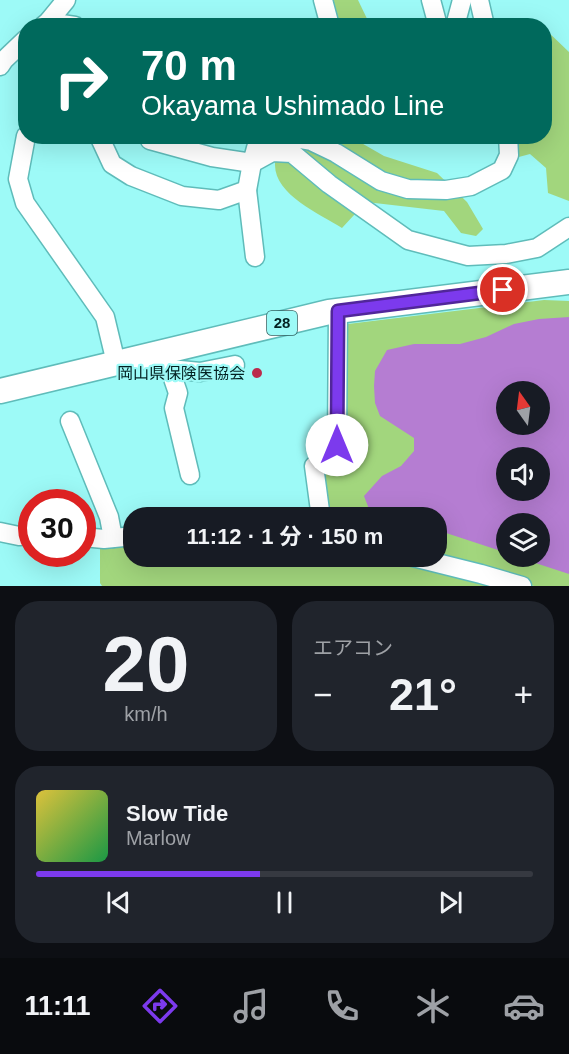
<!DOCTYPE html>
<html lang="ja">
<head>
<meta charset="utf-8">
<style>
  :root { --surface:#171b24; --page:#20242c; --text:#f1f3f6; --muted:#9ea1a6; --line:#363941; --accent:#7c3aed }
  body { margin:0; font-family:Helvetica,"Noto Sans JP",sans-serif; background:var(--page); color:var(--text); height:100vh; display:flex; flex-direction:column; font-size:22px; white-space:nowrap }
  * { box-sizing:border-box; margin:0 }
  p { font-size:20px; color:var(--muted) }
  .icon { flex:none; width:33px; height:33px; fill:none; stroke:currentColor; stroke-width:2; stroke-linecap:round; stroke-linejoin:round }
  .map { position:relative; height:586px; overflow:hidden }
  .drawer { display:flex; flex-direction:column; gap:15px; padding:15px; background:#0d0f14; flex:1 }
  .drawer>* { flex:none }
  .banner { position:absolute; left:18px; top:18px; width:534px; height:126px; border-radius:24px; box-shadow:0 6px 24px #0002; background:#00695c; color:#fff; overflow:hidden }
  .needle { width:39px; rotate:346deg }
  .tools { position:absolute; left:496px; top:381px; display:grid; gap:12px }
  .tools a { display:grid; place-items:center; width:54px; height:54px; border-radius:50%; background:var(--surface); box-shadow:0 6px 24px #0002; font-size:30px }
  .speed { position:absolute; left:18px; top:489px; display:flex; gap:12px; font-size:30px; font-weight:700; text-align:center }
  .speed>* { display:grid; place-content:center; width:78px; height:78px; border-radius:50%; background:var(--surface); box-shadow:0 6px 24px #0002; line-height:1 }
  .speed .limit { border:9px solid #d22; background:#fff; color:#111 }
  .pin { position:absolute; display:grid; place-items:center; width:51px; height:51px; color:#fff; margin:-26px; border:3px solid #fff; border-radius:50%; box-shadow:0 2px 6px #0007 }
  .me { position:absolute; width:66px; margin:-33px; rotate:0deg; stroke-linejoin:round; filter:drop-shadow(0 0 4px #0008) }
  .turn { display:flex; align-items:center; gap:21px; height:126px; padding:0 24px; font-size:27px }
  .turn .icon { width:78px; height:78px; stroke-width:2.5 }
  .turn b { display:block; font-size:42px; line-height:51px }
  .big { font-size:45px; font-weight:700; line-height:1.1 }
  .drawer .tile { flex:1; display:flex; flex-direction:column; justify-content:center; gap:9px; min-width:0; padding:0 21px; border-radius:24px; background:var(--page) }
  .drawer .dial { align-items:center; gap:0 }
  .dial b { font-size:78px; line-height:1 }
  .song { display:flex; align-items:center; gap:18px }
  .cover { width:72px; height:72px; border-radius:9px; background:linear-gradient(135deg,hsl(50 70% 55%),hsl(140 70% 35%)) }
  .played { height:6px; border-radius:3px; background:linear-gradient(90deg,var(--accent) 45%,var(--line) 45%) }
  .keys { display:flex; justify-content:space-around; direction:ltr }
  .heat { display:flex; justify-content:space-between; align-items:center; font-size:33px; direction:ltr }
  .drawer .tiles { flex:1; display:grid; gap:15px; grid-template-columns:1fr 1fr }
  .tile:last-child { grid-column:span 2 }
  .trip { position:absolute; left:123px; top:507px; width:324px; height:60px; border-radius:24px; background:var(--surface); box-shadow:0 6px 24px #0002; font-weight:700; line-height:60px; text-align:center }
  .menu { display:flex; height:96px; justify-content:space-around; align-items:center; background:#090b0e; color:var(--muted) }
  .menu .icon { width:42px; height:42px }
  .menu .active { color:var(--accent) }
  .menu b { font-size:27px; color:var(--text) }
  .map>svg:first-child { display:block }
</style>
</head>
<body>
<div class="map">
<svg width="569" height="586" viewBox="0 0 569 586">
  <rect width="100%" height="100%" fill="#9dfaf7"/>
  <g fill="#a2d67d" fill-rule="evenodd">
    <polygon points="332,0 358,0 370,25 337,25"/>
    <polygon points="489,22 537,22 540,25 490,25"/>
    <polygon points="545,29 569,52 569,201 548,193 546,168 530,154 515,158 515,137 544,136"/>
    <path d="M 279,137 L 351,137 L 384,156 L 437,173 L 467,202 L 483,229 L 476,236 L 461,233 L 444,211 L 366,202 L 342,228 C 320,214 275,195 275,165 C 275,156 278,146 279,137 Z"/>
    <path d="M 544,300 L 569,301 L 569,586 L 534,586 L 431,557 L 436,556 L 436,518 L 323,518 L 322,494 L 327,469 L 347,447 L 343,341 L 348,324 ZM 507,392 L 540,392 L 540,424 L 507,424 ZM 507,458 L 540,458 L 540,490 L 507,490 ZM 507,524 L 540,524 L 540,556 L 507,556 Z"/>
    <polygon points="133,542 134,556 377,557 439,569 503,586 102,586 100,583 100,544"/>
  </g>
  <path fill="#b57dd2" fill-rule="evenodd" d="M 569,317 L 569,574 L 517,557 L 540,556 L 540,524 L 507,524 L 507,553 L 437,530 L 436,518 L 389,517 L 369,509 L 364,496 L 382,476 L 401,466 L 414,451 L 414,438 L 380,416 L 375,403 L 374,386 L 375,371 L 387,350 L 414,344 L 460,344 L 486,337 L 514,324 L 539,319 ZM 507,392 L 540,392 L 540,424 L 507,424 ZM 507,458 L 540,458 L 540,490 L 507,490 Z"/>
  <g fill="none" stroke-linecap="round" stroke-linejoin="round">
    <defs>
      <g id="minor">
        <polyline points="323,0 330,26"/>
        <polyline points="431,0 438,26"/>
        <polyline points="479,0 485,26"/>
        <polyline points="48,22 75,26"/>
        <polyline points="43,26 48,22 66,0"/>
        <polyline points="455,26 462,0"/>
        <polyline points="0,66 4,60 26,39"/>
        <polyline points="26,136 18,179 25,203 105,317 116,363"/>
        <polyline points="99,136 112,164 131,176 182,196 219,200 247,190 252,163 272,152 292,153 329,184 408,240 468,256 506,254 537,248 569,227"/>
        <polyline points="149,136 150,140 212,157 252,163 256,148 269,140 288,137 311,141 336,153 381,181 408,189 446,190 471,186 502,170 509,155 508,136"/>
        <polyline points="247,190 255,257"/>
        <polyline points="164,352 178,393 174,408 190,475"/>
        <polyline points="170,369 200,372 235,365"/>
        <polyline points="70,421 109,517 113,538"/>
        <polyline points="321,518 314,466 337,445 338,311"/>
        <polyline points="0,532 19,536 32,534"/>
        <polyline points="82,537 104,539 134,536"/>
        <polyline points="409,556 481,574 522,586"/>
      </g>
      <polyline id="major" points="0,391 329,312 569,282"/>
    </defs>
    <use href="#minor" stroke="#5fbcba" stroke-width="21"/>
    <use href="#major" stroke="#5fbcba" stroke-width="27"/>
    <use href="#minor" stroke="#fff" stroke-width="18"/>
    <use href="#major" stroke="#fff" stroke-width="24"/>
  </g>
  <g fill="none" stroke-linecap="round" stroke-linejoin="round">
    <defs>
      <polyline id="route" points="337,445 338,311 503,290"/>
    </defs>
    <use href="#route" stroke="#51269a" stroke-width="15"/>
    <use href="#route" stroke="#7c3aed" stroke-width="10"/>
  </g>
  <circle fill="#bb2a4b" stroke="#9dfaf7" stroke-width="2" cx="257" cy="373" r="6"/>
  <g text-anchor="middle" stroke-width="4.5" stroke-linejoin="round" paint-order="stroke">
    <rect fill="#9dfaf7" stroke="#316261" stroke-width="1.5" x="267" y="311" width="30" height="24" rx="4.5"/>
    <g font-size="15" font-weight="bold" fill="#032121">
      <text x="282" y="328">28</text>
    </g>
    <g font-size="16" fill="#032121" stroke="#9dfaf7" text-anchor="end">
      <text x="245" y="379">岡山県保険医協会</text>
    </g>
  </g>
</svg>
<div class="tools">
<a><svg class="needle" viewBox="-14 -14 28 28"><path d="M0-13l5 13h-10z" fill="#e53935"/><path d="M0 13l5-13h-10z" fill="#9ea1a6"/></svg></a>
<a><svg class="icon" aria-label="sound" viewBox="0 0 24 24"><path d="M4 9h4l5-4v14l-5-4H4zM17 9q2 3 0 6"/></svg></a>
<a><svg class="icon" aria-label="layers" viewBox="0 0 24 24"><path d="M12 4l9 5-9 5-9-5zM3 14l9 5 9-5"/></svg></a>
</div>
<div class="speed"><div class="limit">30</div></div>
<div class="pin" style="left:503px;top:290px;background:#d93025"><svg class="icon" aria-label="arrive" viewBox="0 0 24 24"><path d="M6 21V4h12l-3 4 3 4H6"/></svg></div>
<svg class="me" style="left:337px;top:445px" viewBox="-20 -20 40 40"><circle r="19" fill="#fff"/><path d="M0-13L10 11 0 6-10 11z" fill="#7c3aed"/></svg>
<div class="trip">11:12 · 1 分 · 150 m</div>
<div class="banner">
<div class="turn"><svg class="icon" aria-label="right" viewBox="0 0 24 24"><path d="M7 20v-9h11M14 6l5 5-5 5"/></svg><div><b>70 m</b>Okayama Ushimado Line</div></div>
</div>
</div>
<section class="drawer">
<div class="tiles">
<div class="tile dial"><b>20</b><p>km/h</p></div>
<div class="tile"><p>エアコン</p>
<div class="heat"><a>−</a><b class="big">21°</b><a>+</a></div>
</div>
<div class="tile">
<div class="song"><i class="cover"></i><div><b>Slow Tide</b><p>Marlow</p></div></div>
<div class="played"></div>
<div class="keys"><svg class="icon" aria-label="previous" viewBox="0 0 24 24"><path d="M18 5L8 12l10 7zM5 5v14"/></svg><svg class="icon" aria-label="pause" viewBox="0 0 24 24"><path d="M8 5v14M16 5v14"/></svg><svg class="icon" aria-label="next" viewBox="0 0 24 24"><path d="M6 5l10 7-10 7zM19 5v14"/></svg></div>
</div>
</div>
</section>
<nav class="menu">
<b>11:11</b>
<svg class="icon active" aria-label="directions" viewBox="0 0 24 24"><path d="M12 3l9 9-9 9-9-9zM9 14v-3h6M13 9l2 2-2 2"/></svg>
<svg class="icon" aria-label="music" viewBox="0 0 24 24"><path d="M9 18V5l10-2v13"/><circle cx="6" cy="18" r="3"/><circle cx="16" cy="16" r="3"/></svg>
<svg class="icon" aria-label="phone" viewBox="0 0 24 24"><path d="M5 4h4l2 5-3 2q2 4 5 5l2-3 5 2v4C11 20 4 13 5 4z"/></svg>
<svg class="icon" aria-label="climate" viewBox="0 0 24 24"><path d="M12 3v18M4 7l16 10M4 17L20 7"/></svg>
<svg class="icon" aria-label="car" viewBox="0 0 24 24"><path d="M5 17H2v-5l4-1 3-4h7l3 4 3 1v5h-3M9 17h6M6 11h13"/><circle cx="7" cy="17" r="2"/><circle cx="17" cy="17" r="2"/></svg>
</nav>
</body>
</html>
